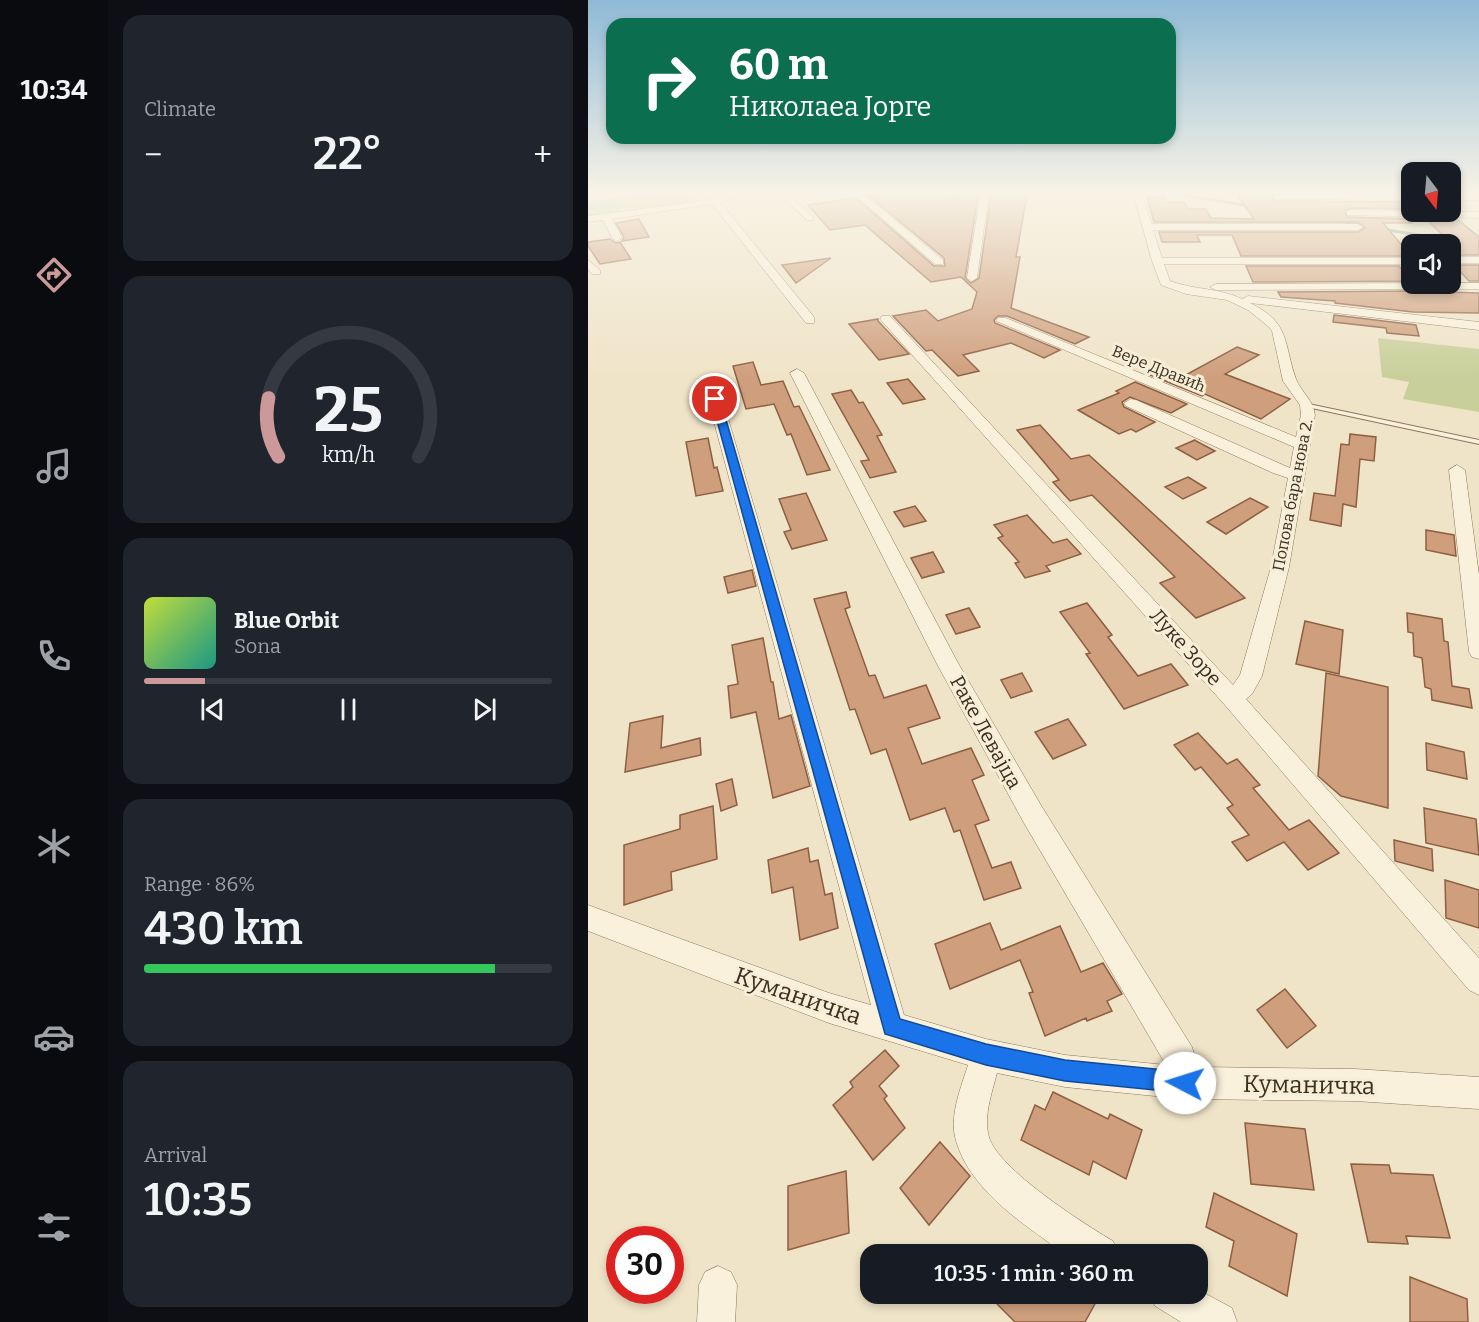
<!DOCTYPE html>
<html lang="en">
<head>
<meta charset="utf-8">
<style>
  :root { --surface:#171b24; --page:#20242c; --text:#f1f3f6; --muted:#9ea1a6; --line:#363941; --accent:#cc999b }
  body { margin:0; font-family:Bitter,serif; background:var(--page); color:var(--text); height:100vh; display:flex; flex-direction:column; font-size:22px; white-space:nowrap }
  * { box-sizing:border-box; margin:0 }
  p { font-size:20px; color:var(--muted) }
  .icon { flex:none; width:33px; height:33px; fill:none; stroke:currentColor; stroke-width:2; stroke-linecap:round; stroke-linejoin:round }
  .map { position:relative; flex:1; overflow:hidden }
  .side { display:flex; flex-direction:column; gap:15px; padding:15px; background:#0d0f14; width:480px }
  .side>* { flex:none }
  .banner { position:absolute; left:18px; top:18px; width:570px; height:126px; border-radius:18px; box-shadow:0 3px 9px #0003; background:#0b6e4f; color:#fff; overflow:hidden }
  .needle { width:39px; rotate:164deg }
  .controls { position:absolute; left:813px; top:162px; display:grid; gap:12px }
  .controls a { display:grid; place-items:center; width:60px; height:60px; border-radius:12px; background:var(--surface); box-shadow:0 3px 9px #0003; font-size:30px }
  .speed { position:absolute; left:18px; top:1226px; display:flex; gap:12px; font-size:30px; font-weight:700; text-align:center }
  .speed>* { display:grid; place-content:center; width:78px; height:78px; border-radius:50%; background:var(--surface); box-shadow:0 3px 9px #0003; line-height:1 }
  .speed .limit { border:9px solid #d22; background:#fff; color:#111 }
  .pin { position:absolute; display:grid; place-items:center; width:51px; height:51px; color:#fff; margin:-26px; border:3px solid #fff; border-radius:50%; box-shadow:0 2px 6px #0007 }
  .me { position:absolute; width:66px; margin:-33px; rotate:275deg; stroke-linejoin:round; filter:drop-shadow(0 0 4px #0008) }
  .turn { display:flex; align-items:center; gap:21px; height:126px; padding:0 24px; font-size:27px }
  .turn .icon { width:78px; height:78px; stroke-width:2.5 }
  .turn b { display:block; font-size:42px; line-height:51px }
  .big { font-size:45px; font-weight:600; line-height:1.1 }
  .side .widget { flex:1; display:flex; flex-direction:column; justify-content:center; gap:9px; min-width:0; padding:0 21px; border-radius:18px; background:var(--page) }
  .side .dial { align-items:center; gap:0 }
  .dial svg { height:156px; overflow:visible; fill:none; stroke:var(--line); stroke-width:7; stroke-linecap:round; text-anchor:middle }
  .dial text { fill:var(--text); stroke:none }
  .song { display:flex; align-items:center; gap:18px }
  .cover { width:72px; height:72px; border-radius:9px; background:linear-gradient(135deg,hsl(70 70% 55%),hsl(170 70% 35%)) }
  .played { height:6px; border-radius:3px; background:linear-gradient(90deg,var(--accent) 15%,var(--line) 15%) }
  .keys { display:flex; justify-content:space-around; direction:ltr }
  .heat { display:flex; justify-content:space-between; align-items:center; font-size:33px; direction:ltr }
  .charge { height:9px; border-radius:4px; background:linear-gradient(90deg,#34c759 86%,var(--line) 0) }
  .trip { position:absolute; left:272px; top:1244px; width:348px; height:60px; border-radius:18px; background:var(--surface); box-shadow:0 3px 9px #0003; font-weight:600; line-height:60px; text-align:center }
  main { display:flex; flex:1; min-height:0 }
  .tab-bar { display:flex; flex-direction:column; width:108px; justify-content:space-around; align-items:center; background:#090b0e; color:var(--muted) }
  .tab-bar .icon { width:42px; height:42px }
  .tab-bar .on { color:var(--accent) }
  .tab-bar b { font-size:27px; color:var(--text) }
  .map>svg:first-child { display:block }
</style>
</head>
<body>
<main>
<nav class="tab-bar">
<b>10:34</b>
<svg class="icon on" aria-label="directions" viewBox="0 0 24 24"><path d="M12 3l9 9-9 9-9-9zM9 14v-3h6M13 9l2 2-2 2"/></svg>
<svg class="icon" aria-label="music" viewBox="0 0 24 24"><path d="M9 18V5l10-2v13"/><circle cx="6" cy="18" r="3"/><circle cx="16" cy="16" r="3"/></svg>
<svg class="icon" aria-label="phone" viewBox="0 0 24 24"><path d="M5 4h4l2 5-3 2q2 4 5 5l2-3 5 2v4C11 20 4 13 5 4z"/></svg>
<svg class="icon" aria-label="climate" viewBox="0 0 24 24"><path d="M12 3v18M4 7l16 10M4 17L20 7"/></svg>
<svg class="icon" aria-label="car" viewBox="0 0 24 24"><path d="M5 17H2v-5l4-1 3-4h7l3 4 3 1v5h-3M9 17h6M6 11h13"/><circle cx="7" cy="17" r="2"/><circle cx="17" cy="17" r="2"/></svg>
<svg class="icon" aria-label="filters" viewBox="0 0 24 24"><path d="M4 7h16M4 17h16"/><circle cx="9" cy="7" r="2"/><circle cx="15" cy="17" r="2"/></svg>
</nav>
<section class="side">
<div class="widget"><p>Climate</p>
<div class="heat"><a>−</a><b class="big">22°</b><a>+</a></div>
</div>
<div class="widget dial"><svg viewBox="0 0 100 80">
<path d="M14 69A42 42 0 1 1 86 69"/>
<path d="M14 69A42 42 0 0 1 9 39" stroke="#cc999b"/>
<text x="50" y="56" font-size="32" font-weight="700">25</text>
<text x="50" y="72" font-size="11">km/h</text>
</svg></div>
<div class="widget">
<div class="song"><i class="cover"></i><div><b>Blue Orbit</b><p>Sona</p></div></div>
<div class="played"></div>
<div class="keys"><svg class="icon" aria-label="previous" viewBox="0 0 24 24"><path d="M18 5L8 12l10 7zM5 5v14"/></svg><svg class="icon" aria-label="pause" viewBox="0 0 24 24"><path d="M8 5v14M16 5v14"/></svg><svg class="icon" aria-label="next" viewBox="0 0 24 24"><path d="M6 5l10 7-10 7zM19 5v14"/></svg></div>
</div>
<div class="widget"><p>Range · 86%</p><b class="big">430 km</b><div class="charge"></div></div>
<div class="widget"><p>Arrival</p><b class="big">10:35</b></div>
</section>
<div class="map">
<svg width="891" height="1322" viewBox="0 0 891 1322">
  <rect width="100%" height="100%" fill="#f0e4c8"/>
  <g fill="#c9cf9b">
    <polygon points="65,192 136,192 103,199 106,205 61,209 35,208 22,213 0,216 0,201"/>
    <polygon points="790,338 891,349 891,412 815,399 821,382 794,377"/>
  </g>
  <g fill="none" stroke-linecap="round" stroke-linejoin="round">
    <g stroke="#6f938a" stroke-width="3">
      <polyline points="575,192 663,206"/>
      <polyline points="750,221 781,226"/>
      <polyline points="794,229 867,241"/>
    </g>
    <polygon fill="#a9c4bc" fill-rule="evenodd" points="83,192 104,192 99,195 0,210 0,204"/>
  </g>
  <g fill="#cf9f7d" stroke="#8d5f41" stroke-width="1.5">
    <polygon points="310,192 350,192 352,194 366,197 372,192 384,192 384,195 390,195 377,278 383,283 391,278 403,195 439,195 428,257 432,257 423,308 501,337 487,344 419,316 410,316 406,320 407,323 472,350 456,358 423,343 375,355 391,371 370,376 344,350 338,351 305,316 338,310 350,321 384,309 389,292 373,277 343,282 277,225 242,230 220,205 268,198 346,266 357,266 356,258 281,196"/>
    <polygon points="647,192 803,192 690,192 685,194 685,199 687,201 824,202 824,209 762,208 757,211 759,217 824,219 824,223 795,223 823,256 653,256 644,235 609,235 612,242 574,242 571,232 770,232 777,228 770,222 566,222 559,197 577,197 578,202 596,202 600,209 618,209 623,218 666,219"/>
    <polygon points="51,219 61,237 34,241 36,237 28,223"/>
    <polygon points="838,219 870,220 891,237 891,255 862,255 862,242"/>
    <polygon points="22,239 28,243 32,242 43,259 12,264 0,246 0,242"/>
    <polygon points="243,258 208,283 194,265"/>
    <polygon points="866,265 891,265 891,281 881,281"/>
    <polygon points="658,266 811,266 824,281 665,282"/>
    <polygon points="832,291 891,293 891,313 825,312 747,303 747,301 693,297 690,292"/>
    <polygon points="746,315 828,325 831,336 799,333 798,328 745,322"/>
    <polygon points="290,319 290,321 321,354 291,360 261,324"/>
    <polygon points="649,347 671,355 637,374 702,399 673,419 617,394 614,396 562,375 576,368 596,376"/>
    <polygon points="165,362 173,385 195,381 206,407 211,406 242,470 219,475 203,434 199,435 186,404 158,409 145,366"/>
    <polygon points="320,379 337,399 315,404 299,383"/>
    <polygon points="547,382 599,404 583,413 542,397 534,402 536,407 567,422 548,432 543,429 531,434 490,410 531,393 528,391"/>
    <polygon points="263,390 271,403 275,402 294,435 289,436 308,472 282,478 273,461 281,460 244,394"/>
    <polygon points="452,425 483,459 501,455 657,598 608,618 572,583 587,577 504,495 482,501 465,482 471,480 429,430"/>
    <polygon points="762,434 788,437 786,461 772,459 768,507 755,504 753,526 722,520 726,493 747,496 753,444 761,445"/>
    <polygon points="120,438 126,468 129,467 135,491 108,496 98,442"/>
    <polygon points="607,440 608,441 627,451 609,460 588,448"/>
    <polygon points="600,477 618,488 595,499 577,487"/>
    <polygon points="218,493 239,540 204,549 196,532 203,530 191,499"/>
    <polygon points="662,498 680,507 638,534 619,522"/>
    <polygon points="327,506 338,521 316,527 306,512"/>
    <polygon points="439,515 465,543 479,539 493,554 458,566 462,571 437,578 427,563 431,562 410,538 415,536 406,525"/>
    <polygon points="838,530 866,535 868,556 838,550"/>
    <polygon points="345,552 356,572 334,578 323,558"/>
    <polygon points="164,570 168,586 140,593 136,577"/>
    <polygon points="258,592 262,607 257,609 281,676 287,675 296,698 338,685 352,718 320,728 334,764 383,748 396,775 384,780 401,820 387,825 404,868 423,862 433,888 396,900 372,830 366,832 357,808 322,820 298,749 283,754 267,709 262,710 226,599"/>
    <polygon points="499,603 524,635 520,637 550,676 583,664 600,685 536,709 498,654 502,653 472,612"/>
    <polygon points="381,608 392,627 368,634 358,615"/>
    <polygon points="819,613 854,619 856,641 860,642 864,686 881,689 884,708 844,700 843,689 837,687 834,658 826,656 825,633 820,632"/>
    <polygon points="717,621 755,630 751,674 708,664"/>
    <polygon points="175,638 183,682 185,682 191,719 203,715 222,786 185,798 168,712 143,718 140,686 150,684 144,645"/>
    <polygon points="434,673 444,691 423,698 413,680"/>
    <polygon points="738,673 800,687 800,808 753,796 730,776"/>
    <polygon points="75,716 73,748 112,738 113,755 37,772 42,723"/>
    <polygon points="480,719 498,745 465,759 447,732"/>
    <polygon points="610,733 639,764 649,759 672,785 665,788 701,830 721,820 751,853 720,870 696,842 659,861 644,842 661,835 639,808 645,805 613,767 607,770 586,745"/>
    <polygon points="838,743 876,752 879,779 839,770"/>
    <polygon points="144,779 149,805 133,811 128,784"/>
    <polygon points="125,806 129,859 83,872 84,890 36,905 36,845 92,829 92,815"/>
    <polygon points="836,808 888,819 891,855 838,843"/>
    <polygon points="806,840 844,849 845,871 807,861"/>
    <polygon points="220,848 222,862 230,860 237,895 244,893 250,928 212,940 205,887 184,893 180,860"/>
    <polygon points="857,880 891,890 891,928 858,918"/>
    <polygon points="402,923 413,950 472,926 493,972 515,963 534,994 519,1001 524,1011 499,1021 498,1018 457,1036 441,993 445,992 432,960 362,989 347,944"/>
    <polygon points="697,989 728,1026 699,1048 669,1010"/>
    <polygon points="297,1050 311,1066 291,1086 299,1096 296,1099 317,1128 285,1160 245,1105 265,1087 262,1082"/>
    <polygon points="465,1092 520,1119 522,1114 554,1130 538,1179 505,1161 501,1175 433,1140 447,1105 457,1110"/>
    <polygon points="657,1123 717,1129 726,1190 663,1184"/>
    <polygon points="352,1142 382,1176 341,1225 312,1188"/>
    <polygon points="763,1164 801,1165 803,1173 845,1175 862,1238 818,1236 820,1244 780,1242"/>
    <polygon points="258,1171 261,1233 200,1250 200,1186"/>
    <polygon points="626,1193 709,1234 699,1296 641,1266 646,1241 618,1227"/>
    <polygon points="822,1277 879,1299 880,1322 822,1322"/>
    <polygon points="414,1293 498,1293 508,1302 497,1322 427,1322 408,1303"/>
  </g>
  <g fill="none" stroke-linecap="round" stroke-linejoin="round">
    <defs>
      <polygon id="service" points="716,403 891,440 891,444 719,407 716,407"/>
      <g id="minor">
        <polygon points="34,192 55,192 51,195 0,202 0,196"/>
        <polygon points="155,192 169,192 132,202 226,317 226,323 218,323 124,204 24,219 34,238 29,241 24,238 15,220 0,222 0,216 106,202"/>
        <polygon points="189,192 198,192 225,216 225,220 219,220"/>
        <polygon points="264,192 273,192 355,260 355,264 347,264"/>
        <polygon points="352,192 370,192 366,195"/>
        <polygon points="393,192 401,192 389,278 384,281 379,278"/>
        <path d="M 545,192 L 553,192 L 564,224 L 770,224 L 775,227 L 770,230 L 565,230 L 574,258 L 824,258 L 824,264 L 576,264 L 582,281 C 606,290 633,288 654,299 L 660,296 L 891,322 L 891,330 L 662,303 C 703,323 695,342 708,379 C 713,392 725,399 727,415 L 701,567 L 674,676 L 664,694 L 658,699 L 891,958 L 891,995 L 881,990 L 636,704 L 292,319 L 294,316 L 302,316 L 645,685 L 652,675 L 683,567 L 700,478 L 685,473 L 538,406 L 536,403 L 543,399 L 548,400 L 702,468 L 706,447 L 408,321 L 410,318 L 418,318 L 708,437 L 713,415 L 712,405 L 695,381 L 684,331 L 681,327 L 660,310 L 639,300 L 598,294 L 573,285 L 564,261 Z"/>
        <polygon points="690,194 824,194 824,200 687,199 687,195"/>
        <rect x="862" y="194" width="29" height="6"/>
        <polygon points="762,210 891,212 891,218 759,215 759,211"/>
        <rect x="862" y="257" width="29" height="6"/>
        <polygon points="0,260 12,270 12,274 4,274 0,269"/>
        <polygon points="891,283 891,289 628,290 622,287 628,284"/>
        <path d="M 209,369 L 216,373 L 370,663 L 454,807 L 604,1047 L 610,1067 L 767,1069 L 891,1077 L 891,1109 L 767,1101 L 597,1099 L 477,1087 L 409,1073 C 404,1093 395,1117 401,1137 C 410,1169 496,1224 525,1241 L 530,1254 C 514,1254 495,1257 480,1254 C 472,1252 463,1244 456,1239 C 421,1214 378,1182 367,1137 C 362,1114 373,1087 380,1065 L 241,1023 L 0,931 L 0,905 L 241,993 L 283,1005 L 115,381 L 122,377 L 129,381 L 316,1015 L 398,1039 L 477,1055 L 578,1065 L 436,823 L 349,664 L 202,373 Z"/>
        <polygon points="869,465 877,470 891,575 891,659 884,657 881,652 861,470"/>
        <polygon points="130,1266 143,1272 149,1285 147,1322 109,1322 111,1285 117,1272"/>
        <polygon points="609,1289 644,1308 649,1322 593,1322 567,1306 561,1293 609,1293"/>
      </g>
    </defs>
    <use href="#service" stroke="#8d765c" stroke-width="2"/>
    <use href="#minor" stroke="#8d765c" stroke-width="1"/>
    <use href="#service" fill="#faf1dc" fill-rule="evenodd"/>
    <use href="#minor" fill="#faf1dc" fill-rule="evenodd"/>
  </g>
  <linearGradient id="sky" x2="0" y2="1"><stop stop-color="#8fbad6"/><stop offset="0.51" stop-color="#f8f3e6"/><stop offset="1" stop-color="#f8f3e6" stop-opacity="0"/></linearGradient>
  <rect width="891" height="377" fill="url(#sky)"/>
  <polygon fill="#1a73e8" stroke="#114b97" stroke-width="1.5" points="127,396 132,399 312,1019 398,1044 477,1060 597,1072 604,1075 607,1083 604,1090 597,1093 477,1081 398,1065 297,1034 123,399"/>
  <g text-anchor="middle" stroke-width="6" stroke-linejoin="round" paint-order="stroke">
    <g font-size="16" fill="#3d2e20" stroke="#f7eed8">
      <text transform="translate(571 368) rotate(22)" y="6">Вере Дравић</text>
      <text transform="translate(704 495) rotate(-79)" y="6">Попова бара нова 2.</text>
    </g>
    <g font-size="20" fill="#3d2e20" stroke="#f7eed8">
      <text transform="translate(598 647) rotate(48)" y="7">Луке Зоре</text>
      <text transform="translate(398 732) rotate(61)" y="7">Раке Левајца</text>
    </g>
    <g font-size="24" fill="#3d2e20" stroke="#f7eed8">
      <text transform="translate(210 996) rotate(19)" y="8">Куманичка</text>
      <text transform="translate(721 1085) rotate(1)" y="8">Куманичка</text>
    </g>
  </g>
</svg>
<div class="controls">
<a><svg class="needle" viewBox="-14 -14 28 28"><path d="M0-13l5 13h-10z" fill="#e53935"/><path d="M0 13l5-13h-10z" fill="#9ea1a6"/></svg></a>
<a><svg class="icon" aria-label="sound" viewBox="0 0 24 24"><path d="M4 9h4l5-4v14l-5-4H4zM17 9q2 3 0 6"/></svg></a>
</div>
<div class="speed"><div class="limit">30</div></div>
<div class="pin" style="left:127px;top:399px;background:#d93025"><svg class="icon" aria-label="arrive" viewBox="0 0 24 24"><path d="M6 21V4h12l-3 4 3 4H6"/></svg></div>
<svg class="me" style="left:597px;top:1083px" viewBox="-20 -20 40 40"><circle r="19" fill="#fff"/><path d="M0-13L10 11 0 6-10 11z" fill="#1a73e8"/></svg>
<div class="trip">10:35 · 1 min · 360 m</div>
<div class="banner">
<div class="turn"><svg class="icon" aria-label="right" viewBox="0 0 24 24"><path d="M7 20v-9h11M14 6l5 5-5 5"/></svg><div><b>60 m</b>Николаеа Јорге</div></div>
</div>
</div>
</main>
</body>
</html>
